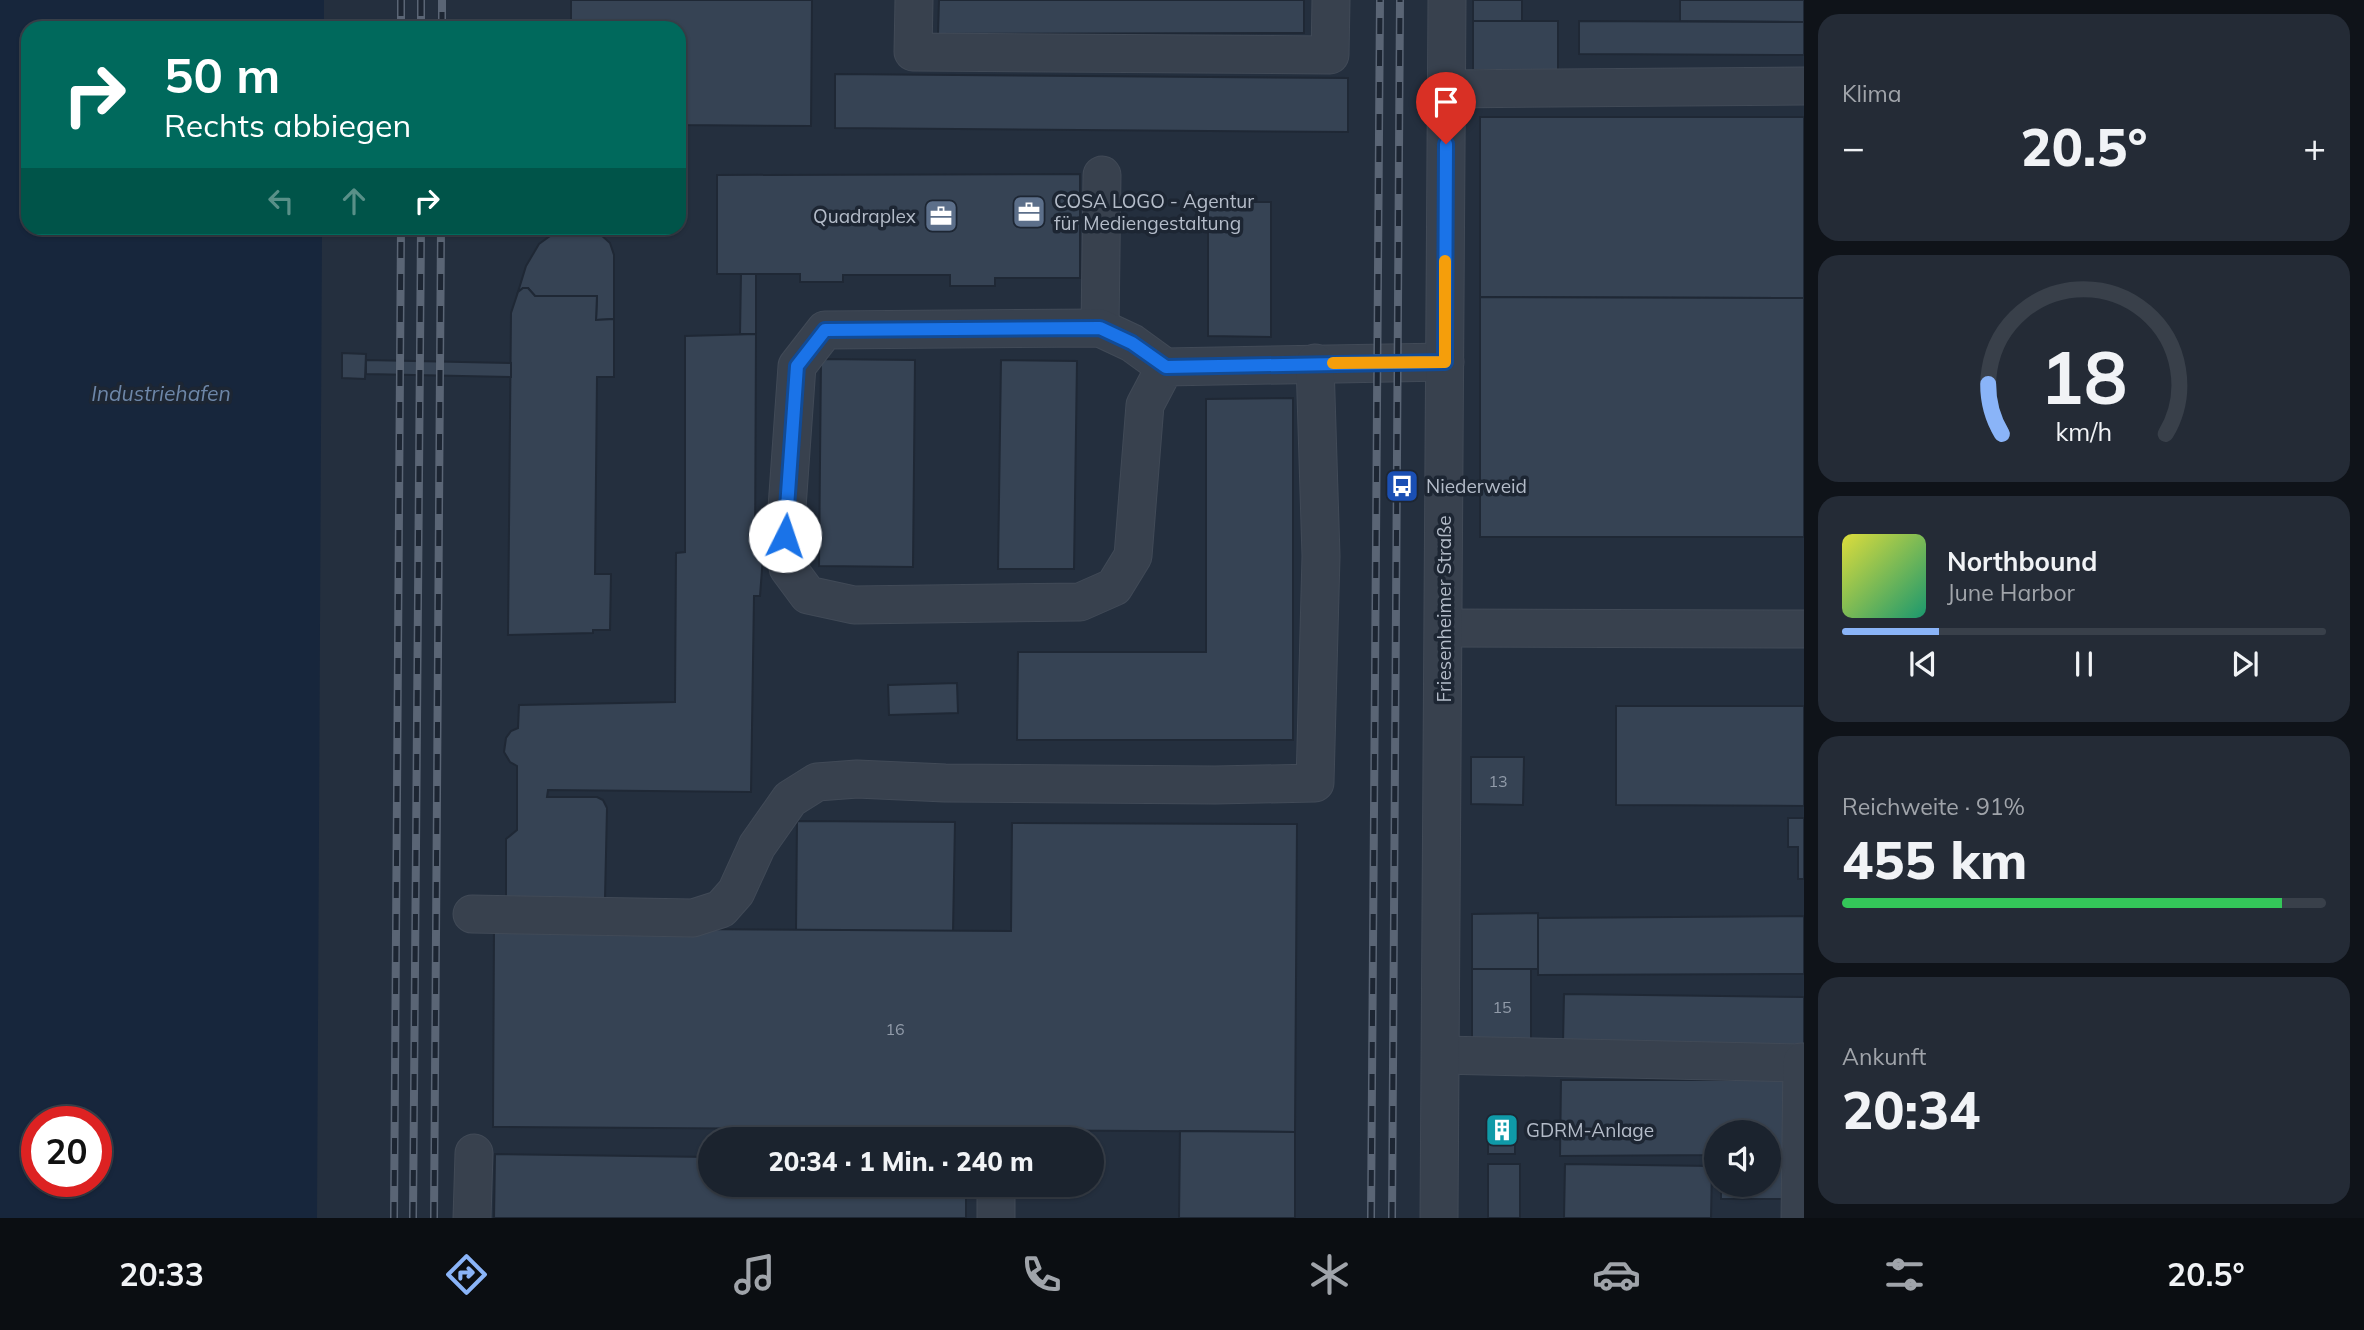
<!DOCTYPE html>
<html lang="de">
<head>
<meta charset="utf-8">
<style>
  :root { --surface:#1b232e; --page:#242b36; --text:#f1f3f6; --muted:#a0a4aa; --line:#39404a; --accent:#8ab4f8 }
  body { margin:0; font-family:Mulish,sans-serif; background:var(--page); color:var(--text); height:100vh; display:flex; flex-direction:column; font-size:26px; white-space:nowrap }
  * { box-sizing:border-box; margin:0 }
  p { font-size:23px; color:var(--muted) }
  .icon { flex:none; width:38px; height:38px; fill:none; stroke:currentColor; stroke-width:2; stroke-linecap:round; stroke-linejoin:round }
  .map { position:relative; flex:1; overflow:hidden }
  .side { display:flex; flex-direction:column; gap:14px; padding:14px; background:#0f1319; width:560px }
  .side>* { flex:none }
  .top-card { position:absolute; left:21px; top:21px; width:665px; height:214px; border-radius:21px; box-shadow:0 2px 5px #0004,0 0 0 2px var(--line); background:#00695c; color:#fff; overflow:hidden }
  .controls { position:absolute; left:1704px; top:1120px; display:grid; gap:14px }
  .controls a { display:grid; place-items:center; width:77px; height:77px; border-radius:50%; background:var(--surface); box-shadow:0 2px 5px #0004,0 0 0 2px var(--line); font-size:35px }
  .speed { position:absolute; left:21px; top:1106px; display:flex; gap:14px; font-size:35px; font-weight:700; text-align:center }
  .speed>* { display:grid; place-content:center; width:91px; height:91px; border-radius:50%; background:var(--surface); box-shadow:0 2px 5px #0004,0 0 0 2px var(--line); line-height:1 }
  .speed .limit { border:10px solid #d22; background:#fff; color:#111 }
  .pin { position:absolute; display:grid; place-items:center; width:60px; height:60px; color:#fff; margin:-72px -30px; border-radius:50% 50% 50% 0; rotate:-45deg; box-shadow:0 0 7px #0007 }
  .pin .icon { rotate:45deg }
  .me { position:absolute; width:77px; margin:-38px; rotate:4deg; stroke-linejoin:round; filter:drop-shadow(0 0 5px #0008) }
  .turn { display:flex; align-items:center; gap:24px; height:147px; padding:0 28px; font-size:32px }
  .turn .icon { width:91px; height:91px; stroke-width:2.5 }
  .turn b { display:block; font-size:49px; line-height:60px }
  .lanes { display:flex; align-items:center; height:66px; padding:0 28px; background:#0003; justify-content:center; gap:35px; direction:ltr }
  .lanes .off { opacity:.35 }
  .big { font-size:52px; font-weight:800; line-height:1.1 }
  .side .tile { flex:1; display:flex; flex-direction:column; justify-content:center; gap:10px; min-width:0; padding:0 24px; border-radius:21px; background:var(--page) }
  .side .dial { align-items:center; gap:0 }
  .dial svg { height:182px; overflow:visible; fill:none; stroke:var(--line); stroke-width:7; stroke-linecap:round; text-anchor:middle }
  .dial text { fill:var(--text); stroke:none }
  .song { display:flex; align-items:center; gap:21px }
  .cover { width:84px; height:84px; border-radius:10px; background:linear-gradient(135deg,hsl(60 70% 55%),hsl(160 70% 35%)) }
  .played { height:7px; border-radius:4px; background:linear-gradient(90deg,var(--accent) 20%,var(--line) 20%) }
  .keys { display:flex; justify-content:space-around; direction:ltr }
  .heat { display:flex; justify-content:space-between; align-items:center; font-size:38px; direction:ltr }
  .charge { height:10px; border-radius:5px; background:linear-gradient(90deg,#34c759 91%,var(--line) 0) }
  .trip { position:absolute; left:698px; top:1127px; width:406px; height:70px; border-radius:35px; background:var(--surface); box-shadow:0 2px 5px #0004,0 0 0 2px var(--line); font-weight:800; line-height:70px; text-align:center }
  .dock { display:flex; height:112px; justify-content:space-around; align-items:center; background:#0b0e12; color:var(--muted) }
  .dock .icon { width:49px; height:49px }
  .dock .on { color:var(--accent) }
  .dock b { font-size:32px; color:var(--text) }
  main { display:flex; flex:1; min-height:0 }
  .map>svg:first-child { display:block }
</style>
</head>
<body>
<main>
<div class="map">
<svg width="1804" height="1218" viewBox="0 0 1804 1218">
  <rect width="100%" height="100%" fill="#242f3e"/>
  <path fill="#17263c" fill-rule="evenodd" d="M 0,0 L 324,0 L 324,28 L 28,28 L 28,228 L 322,228 L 317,1218 L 0,1218 ZM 37,1122 L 96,1122 L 96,1181 L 37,1181 Z"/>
  <g fill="#364354" stroke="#1f2835" stroke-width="2">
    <polygon points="571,0 812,0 811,126 679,125 679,28 571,28"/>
    <polygon points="939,0 1304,0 1304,33 938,34"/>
    <rect x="1473" y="0" width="49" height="21"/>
    <polygon points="1680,0 1804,0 1804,22 1680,21"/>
    <rect x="1473" y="21" width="85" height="49"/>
    <polygon points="1579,21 1804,22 1804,55 1579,54"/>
    <polygon points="835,74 1348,78 1348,132 835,128"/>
    <polygon points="1480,117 1804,117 1804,298 1480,297"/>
    <polygon points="1080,174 1080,278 995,278 995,286 950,286 950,275 843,275 843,282 800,282 800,274 717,274 717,175"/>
    <polygon points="1208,202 1271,202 1271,337 1208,336"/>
    <polygon points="563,232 592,232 600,234 610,243 614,255 614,319 596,320 597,296 535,296 528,288 523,288 518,292 526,266 539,244 550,236"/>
    <polygon points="741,274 756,274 756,334 740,334"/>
    <polygon points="523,288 528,288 535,296 597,296 596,320 614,319 614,377 597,377 595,574 611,574 610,630 593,630 593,633 508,635 511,313 518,292"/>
    <polygon points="1480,297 1804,298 1804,537 1480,537"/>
    <polygon points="756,334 755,555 763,556 760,596 754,596 751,792 548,790 547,797 597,797 603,800 607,808 605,898 506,901 506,839 517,830 517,766 510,762 504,752 506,738 511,731 518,728 519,705 675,702 676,553 685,552 685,336"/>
    <polygon points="342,353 366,354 365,379 342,378"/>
    <polygon points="821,359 915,360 913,567 819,566"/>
    <polygon points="366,360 511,363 511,377 366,374"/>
    <polygon points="1001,360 1077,361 1074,569 998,569"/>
    <polygon points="1293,398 1293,740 1017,740 1018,652 1206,652 1206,399"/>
    <polygon points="957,683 958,713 889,715 888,685"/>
    <polygon points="1616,706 1804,706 1804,806 1616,805"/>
    <polygon points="1471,757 1524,757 1523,805 1471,804"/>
    <polygon points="1788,818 1804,818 1804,879 1798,879 1798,847 1788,847"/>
    <polygon points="797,821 955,822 953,932 796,931"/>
    <polygon points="1012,823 1297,824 1295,1132 493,1127 494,928 1011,931"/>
    <polygon points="1538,913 1538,969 1472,969 1472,914"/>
    <polygon points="1804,916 1804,974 1538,975 1538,918"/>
    <polygon points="1472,969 1531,969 1531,1045 1472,1046"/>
    <polygon points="1564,994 1804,997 1804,1045 1563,1043"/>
    <polygon points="1561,1080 1787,1080 1787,1155 1769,1155 1769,1132 1717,1132 1717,1155 1560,1156"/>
    <polygon points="1488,1119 1515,1120 1515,1154 1488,1154"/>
    <polygon points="1180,1131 1295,1132 1295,1218 1179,1218"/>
    <polygon points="495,1154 710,1157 710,1185 966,1185 966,1218 494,1218"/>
    <polygon points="1769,1155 1787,1155 1787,1199 1721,1199 1721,1185 1769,1185"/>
    <rect x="1488" y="1164" width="32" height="54"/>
    <polygon points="1565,1164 1712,1166 1711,1218 1564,1218"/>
  </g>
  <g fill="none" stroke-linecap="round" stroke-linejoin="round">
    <defs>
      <g id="minor">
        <polyline points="914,0 913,52 1330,55 1331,0"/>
        <polyline points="1446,89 1804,86"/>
        <polyline points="1100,328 1102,175"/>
        <polyline points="1165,367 1132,343 1100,328 825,330 797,366 785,536 788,568 808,595 854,605 1080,602 1114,587 1133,556 1145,405 1165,367 1445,362"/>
        <polyline points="1444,628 1804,629"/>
        <polyline points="472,914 693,918 721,909 736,892 757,846 790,799 817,782 857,779 945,783 1215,785 1315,783 1321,556 1315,363"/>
        <polyline points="1441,1055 1804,1063"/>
        <polyline points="472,1218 474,1153"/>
        <polyline points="996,1218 996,1185"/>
        <polyline points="1439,1218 1447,0"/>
        <polyline points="1800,1218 1802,1062"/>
      </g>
    </defs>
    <use href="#minor" stroke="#414a57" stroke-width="39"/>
    <use href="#minor" stroke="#38414e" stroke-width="37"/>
    <defs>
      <g id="rail">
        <polyline points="401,0 401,28"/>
        <polyline points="421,0 421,28"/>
        <polyline points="442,28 442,0"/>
        <polyline points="394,1218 401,228"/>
        <polyline points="413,1218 421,228"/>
        <polyline points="434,1218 441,228"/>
        <polyline points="1371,1218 1380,0"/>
        <polyline points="1392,1218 1400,0"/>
      </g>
    </defs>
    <use href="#rail" stroke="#5a6575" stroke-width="8"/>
    <use href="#rail" stroke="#1d2633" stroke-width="5" stroke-dasharray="16" stroke-linecap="butt"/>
  </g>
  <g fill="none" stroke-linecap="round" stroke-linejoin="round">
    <defs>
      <polyline id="route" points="785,536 797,366 825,330 1100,328 1132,343 1166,367 1445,362 1446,144"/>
    </defs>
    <use href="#route" stroke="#114b97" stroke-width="18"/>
    <use href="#route" stroke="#1a73e8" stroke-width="12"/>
    <polyline stroke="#f59e0b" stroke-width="12" points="1333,363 1445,362 1445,261"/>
  </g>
  <defs>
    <symbol id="office-square" viewBox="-11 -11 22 22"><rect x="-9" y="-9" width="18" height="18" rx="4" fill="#5c6f8a" stroke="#1d2633"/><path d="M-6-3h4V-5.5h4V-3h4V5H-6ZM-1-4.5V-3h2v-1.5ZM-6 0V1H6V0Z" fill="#fff"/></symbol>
    <symbol id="bus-square" viewBox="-11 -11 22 22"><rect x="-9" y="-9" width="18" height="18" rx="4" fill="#1a4fb4" stroke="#1d2633"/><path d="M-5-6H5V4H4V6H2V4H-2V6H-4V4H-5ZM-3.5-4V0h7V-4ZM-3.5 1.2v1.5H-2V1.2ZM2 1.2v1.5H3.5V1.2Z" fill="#fff"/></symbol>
    <symbol id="building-square" viewBox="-11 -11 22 22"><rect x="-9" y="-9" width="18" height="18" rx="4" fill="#0f9aa8" stroke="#1d2633"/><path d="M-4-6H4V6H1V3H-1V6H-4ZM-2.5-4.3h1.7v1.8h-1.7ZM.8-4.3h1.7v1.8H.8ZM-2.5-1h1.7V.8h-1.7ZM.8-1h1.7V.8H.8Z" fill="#fff"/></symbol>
  </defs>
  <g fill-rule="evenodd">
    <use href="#office-square" x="1010" y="193" width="38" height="38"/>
    <use href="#office-square" x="922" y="197" width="38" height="38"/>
    <use href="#bus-square" x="1383" y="467" width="38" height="38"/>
    <use href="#building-square" x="1483" y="1111" width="38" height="38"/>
  </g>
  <g text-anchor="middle" stroke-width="7" stroke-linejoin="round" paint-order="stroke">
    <g font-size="16" fill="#929caa">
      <text x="1498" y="787">13</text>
      <text x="1502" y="1013">15</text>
      <text x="895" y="1035">16</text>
    </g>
    <g font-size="19" fill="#b4bcc9" stroke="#1d2633" text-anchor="start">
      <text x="1054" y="208">COSA LOGO - Agentur<tspan x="1054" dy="22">für Mediengestaltung</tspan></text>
      <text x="916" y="223" text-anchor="end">Quadraplex</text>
      <text x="1426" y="493">Niederweid</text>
      <text x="1526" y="1137">GDRM-Anlage</text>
    </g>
    <g font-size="19" fill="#b4bcc9" stroke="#1d2633">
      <text transform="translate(1444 609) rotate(-90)" y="7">Friesenheimer Straße</text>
    </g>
    <g font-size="21" font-style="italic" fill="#6d86a8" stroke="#1d2633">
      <text x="161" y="401">Industriehafen</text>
    </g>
  </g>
</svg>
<div class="controls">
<a><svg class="icon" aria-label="sound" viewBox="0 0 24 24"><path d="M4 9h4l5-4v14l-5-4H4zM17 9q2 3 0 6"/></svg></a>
</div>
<div class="speed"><div class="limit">20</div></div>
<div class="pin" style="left:1446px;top:144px;background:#d93025"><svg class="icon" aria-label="arrive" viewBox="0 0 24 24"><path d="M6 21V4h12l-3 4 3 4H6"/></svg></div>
<svg class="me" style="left:785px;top:536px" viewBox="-20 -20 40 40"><circle r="19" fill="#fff"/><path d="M0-13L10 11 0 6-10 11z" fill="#1a73e8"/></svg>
<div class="trip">20:34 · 1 Min. · 240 m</div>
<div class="top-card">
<div class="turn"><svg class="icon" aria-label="right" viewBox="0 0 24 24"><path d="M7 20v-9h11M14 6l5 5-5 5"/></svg><div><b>50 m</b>Rechts abbiegen</div></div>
<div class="lanes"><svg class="icon off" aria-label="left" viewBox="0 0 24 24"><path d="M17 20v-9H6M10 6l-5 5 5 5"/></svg><svg class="icon off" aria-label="ahead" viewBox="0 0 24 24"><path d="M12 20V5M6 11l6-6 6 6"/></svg><svg class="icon" aria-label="right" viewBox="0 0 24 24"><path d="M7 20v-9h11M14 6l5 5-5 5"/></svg></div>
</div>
</div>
<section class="side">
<div class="tile"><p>Klima</p>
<div class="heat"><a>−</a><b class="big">20.5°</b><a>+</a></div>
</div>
<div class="tile dial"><svg viewBox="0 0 100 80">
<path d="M14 69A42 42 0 1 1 86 69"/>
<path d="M14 69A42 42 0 0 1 8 47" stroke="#8ab4f8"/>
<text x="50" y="56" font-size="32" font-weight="700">18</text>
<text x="50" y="72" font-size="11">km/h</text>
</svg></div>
<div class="tile">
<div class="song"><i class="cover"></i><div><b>Northbound</b><p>June Harbor</p></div></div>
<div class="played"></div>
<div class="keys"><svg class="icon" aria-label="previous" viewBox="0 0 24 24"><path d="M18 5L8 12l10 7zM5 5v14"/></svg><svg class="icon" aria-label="pause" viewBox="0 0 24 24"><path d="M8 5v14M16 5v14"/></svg><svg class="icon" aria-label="next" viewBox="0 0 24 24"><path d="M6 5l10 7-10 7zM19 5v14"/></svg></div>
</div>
<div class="tile"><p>Reichweite · 91%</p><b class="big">455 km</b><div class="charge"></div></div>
<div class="tile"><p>Ankunft</p><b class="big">20:34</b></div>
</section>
</main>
<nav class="dock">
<b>20:33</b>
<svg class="icon on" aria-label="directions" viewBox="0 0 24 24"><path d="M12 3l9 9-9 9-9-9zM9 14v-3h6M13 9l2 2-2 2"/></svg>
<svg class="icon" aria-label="music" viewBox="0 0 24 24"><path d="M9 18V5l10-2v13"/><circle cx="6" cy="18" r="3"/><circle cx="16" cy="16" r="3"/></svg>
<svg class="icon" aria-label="phone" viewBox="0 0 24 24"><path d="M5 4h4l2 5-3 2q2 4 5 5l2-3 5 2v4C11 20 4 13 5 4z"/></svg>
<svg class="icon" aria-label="climate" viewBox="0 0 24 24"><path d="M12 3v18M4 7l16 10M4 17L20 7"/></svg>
<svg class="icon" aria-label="car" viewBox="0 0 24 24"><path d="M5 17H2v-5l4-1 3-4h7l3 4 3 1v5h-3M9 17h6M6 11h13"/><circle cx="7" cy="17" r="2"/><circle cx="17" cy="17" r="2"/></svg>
<svg class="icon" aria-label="filters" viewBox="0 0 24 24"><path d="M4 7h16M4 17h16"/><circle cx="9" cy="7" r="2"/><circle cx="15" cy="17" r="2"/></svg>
<b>20.5°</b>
</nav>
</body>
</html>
